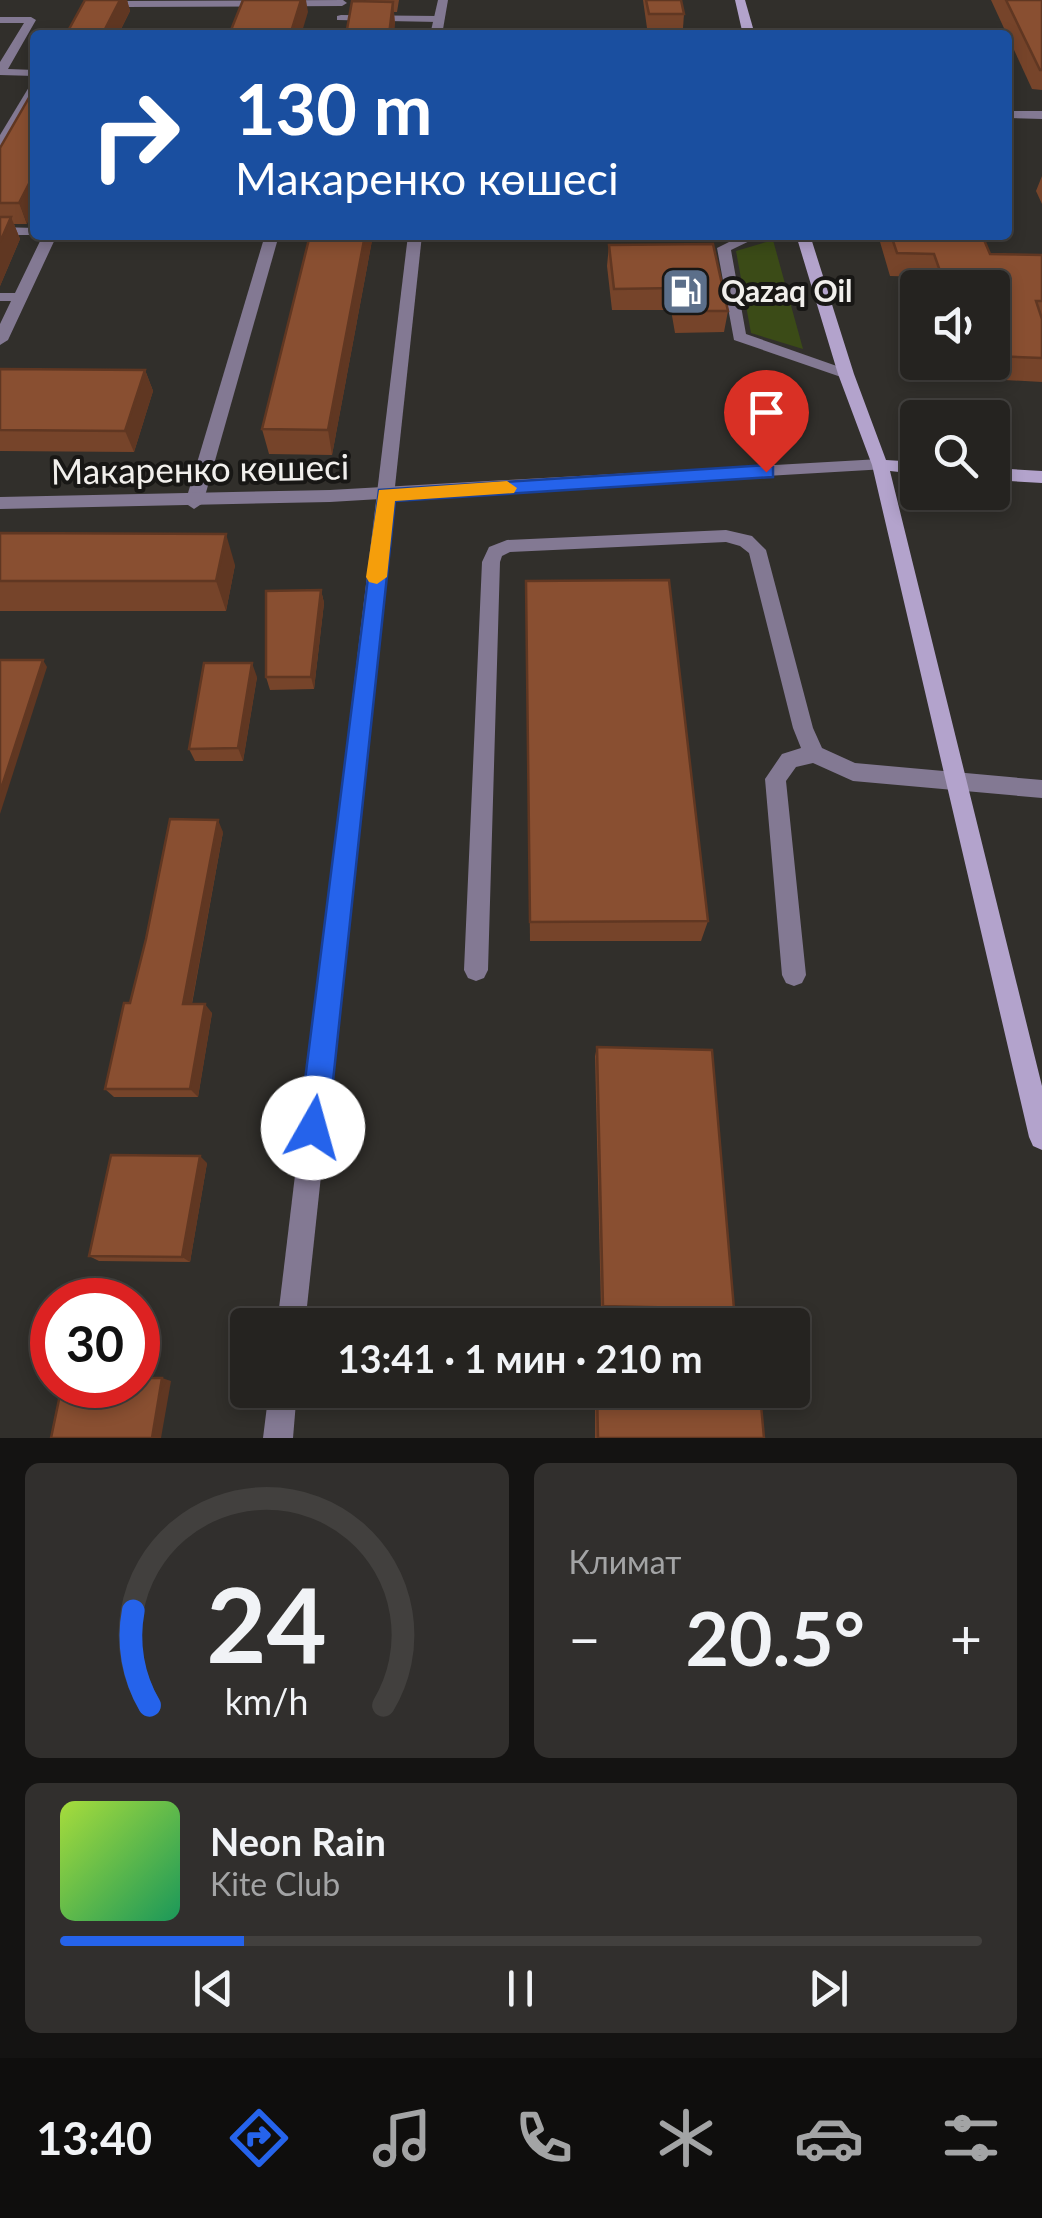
<!DOCTYPE html>
<html lang="ru">
<head>
<meta charset="utf-8">
<style>
  :root { --surface:#252320; --page:#312f2d; --text:#f1f3f6; --muted:#a3a4a5; --line:#42403e; --accent:#2563eb }
  body { margin:0; font-family:Lato,sans-serif; background:var(--page); color:var(--text); height:100vh; display:flex; flex-direction:column; font-size:38px; white-space:nowrap }
  * { box-sizing:border-box; margin:0 }
  p { font-size:32px; color:var(--muted) }
  .icon { flex:none; width:55px; height:55px; fill:none; stroke:currentColor; stroke-width:2; stroke-linecap:round; stroke-linejoin:round }
  .map { position:relative; height:1438px; overflow:hidden }
  .drawer { display:flex; flex-direction:column; gap:25px; padding:25px; background:#141312; flex:1 }
  .drawer>* { flex:none }
  .top-card { position:absolute; left:30px; top:30px; width:982px; height:210px; border-radius:10px; box-shadow:0 5px 15px #0003,0 0 0 2px var(--line); background:#1a4fa0; color:#fff; overflow:hidden }
  .tools { position:absolute; left:900px; top:270px; display:grid; gap:20px }
  .tools a { display:grid; place-items:center; width:110px; height:110px; border-radius:10px; background:var(--surface); box-shadow:0 5px 15px #0003,0 0 0 2px var(--line); font-size:50px }
  .speed { position:absolute; left:30px; top:1278px; display:flex; gap:20px; font-size:50px; font-weight:700; text-align:center }
  .speed>* { display:grid; place-content:center; width:130px; height:130px; border-radius:50%; background:var(--surface); box-shadow:0 5px 15px #0003,0 0 0 2px var(--line); line-height:1 }
  .speed .limit { border:15px solid #d22; background:#fff; color:#111 }
  .pin { position:absolute; display:grid; place-items:center; width:85px; height:85px; color:#fff; margin:-102px -42px; border-radius:50% 50% 50% 0; rotate:-45deg; box-shadow:0 0 10px #0007 }
  .pin .icon { rotate:45deg }
  .me { position:absolute; width:110px; margin:-55px; rotate:7deg; stroke-linejoin:round; filter:drop-shadow(0 0 8px #0008) }
  .turn { display:flex; align-items:center; gap:35px; height:210px; padding:0 40px; font-size:45px }
  .turn .icon { width:130px; height:130px; stroke-width:2.5 }
  .turn b { display:block; font-size:70px; line-height:85px }
  .big { font-size:75px; font-weight:700; line-height:1.1 }
  .drawer .tile { flex:1; display:flex; flex-direction:column; justify-content:center; gap:15px; min-width:0; padding:0 35px; border-radius:15px; background:var(--page) }
  .drawer .dial { align-items:center; gap:0 }
  .dial svg { height:260px; overflow:visible; fill:none; stroke:var(--line); stroke-width:7; stroke-linecap:round; text-anchor:middle }
  .dial text { fill:var(--text); stroke:none }
  .song { display:flex; align-items:center; gap:30px }
  .cover { width:120px; height:120px; border-radius:15px; background:linear-gradient(135deg,hsl(80 70% 55%),hsl(150 70% 35%)) }
  .played { height:10px; border-radius:5px; background:linear-gradient(90deg,var(--accent) 20%,var(--line) 20%) }
  .keys { display:flex; justify-content:space-around; direction:ltr }
  .heat { display:flex; justify-content:space-between; align-items:center; font-size:55px; direction:ltr }
  .drawer .tiles { flex:1; display:grid; gap:25px; grid-template-columns:1fr 1fr }
  .tile:last-child { grid-column:span 2 }
  .trip { position:absolute; left:230px; top:1308px; width:580px; height:100px; border-radius:10px; background:var(--surface); box-shadow:0 5px 15px #0003,0 0 0 2px var(--line); font-weight:700; line-height:100px; text-align:center }
  .tabs { display:flex; height:160px; justify-content:space-around; align-items:center; background:#0f0e0d; color:var(--muted) }
  .tabs .icon { width:70px; height:70px }
  .tabs .selected { color:var(--accent) }
  .tabs b { font-size:45px; color:var(--text) }
  .map>svg:first-child { display:block }
</style>
</head>
<body>
<div class="map">
<svg width="1042" height="1438" viewBox="0 0 1042 1438">
  <rect width="100%" height="100%" fill="#312f2b"/>
  <polygon fill="#3b4b17" points="773,240 803,349 751,333 736,251"/>
  <g fill="none" stroke-linecap="round" stroke-linejoin="round">
    <g fill="#837993" fill-rule="evenodd">
      <polygon points="343,0 347,3 342,6 125,7 120,4 125,1"/>
      <polygon points="341,15 438,16 443,19 438,22 337,20 337,16"/>
      <polygon points="0,17 31,17 36,20 8,69 35,70 35,76 0,75 0,62 24,23 0,23"/>
      <polygon points="35,83 35,97 6,145 0,149 0,135 29,87"/>
      <polygon points="1042,111 1042,119 1008,118 1008,111"/>
      <polygon points="0,227 35,228 35,235 39,235 0,235"/>
      <polygon points="43,235 57,235 8,340 0,345 0,324 11,301 0,301 0,293 15,293"/>
      <polygon points="265,235 279,235 203,503 194,509 185,503"/>
      <polygon points="743,235 762,235 731,250 746,334 851,371 851,377 841,377 734,340 717,248"/>
      <polygon points="726,530 752,536 766,550 813,728 822,748 855,763 1042,780 1042,798 853,781 813,763 796,767 786,781 806,975 802,983 794,986 786,983 782,975 765,779 782,754 801,748 793,728 749,553 740,546 726,542 510,552 502,556 500,562 488,970 484,978 476,981 468,978 464,970 482,562 489,547 507,540"/>
    </g>
    <g fill="#837993" fill-rule="evenodd">
      <polygon points="438,0 448,0 442,35 430,35"/>
      <polygon points="408,235 422,235 305,1325 277,1325"/>
      <polygon points="269,1390 297,1390 293,1438 263,1438"/>
    </g>
    <polygon fill="#837993" fill-rule="evenodd" points="880,459 888,465 886,469 330,502 0,509 0,497 330,490"/>
    <g fill="#b3a3cc" fill-rule="evenodd">
      <polygon points="735,0 745,0 755,35 743,35"/>
      <polygon points="796,235 810,235 854,374 886,460 918,462 918,474 890,471 1042,1086 1042,1150 1033,1146 1029,1137 872,465 838,374"/>
      <polygon points="992,468 1042,471 1042,483 992,480"/>
    </g>
  </g>
  <g fill="#76442a">
    <polygon points="85,0 127,0 130,11 118,35 69,35 68,31"/>
    <polygon points="365,0 399,0 397,12 394,12 395,25"/>
    <polygon points="643,0 681,0 684,14 683,28 647,28"/>
    <polygon points="991,0 1042,0 1042,90 1032,89"/>
    <polygon points="0,148 27,224 14,224 20,239 0,286"/>
    <polygon points="1042,176 1042,204 1036,191"/>
    <polygon points="310,235 373,235 332,455 269,454 262,429"/>
    <polygon points="878,235 982,235 990,254 1042,255 1042,382 951,377 947,362 992,362 992,288 930,288 926,277 890,276"/>
    <polygon points="609,245 728,311 724,332 675,333 671,310 612,310 607,266"/>
    <polygon points="0,369 145,370 153,391 134,452 0,451"/>
    <polygon points="0,533 235,565 226,611 0,611"/>
    <polygon points="526,581 708,921 701,941 530,941"/>
    <polygon points="321,590 324,603 314,689 270,690 266,677"/>
    <polygon points="257,677 243,761 195,761 189,749"/>
    <polygon points="223,832 192,1004 212,1013 198,1097 114,1097 105,1089 130,1003"/>
    <polygon points="597,1047 734,1309 728,1312 601,1309 595,1056"/>
    <polygon points="207,1163 190,1262 99,1261 89,1256"/>
    <polygon points="597,1390 764,1438 595,1438 595,1392"/>
  </g>
  <g fill="#603722">
    <polygon points="116,0 127,0 130,11 118,35 106,35 104,31"/>
    <polygon points="301,0 306,0 308,12 301,35 290,35"/>
    <polygon points="393,2 395,25 394,35 389,35"/>
    <polygon points="35,172 35,208 27,224 19,203"/>
    <polygon points="11,217 20,239 0,286 0,242"/>
    <polygon points="365,235 373,235 332,455 328,430"/>
    <polygon points="145,370 153,391 134,452 125,431"/>
    <polygon points="226,534 235,565 226,611 216,581"/>
    <polygon points="321,590 324,603 314,689 311,677"/>
    <polygon points="43,660 47,667 0,814 0,792"/>
    <polygon points="252,663 257,677 243,761 238,748"/>
    <polygon points="218,820 223,832 190,1013 183,1004"/>
    <polygon points="205,1004 212,1013 198,1097 190,1089"/>
    <polygon points="200,1156 207,1163 190,1262 182,1257"/>
    <polygon points="162,1378 171,1381 161,1438 152,1438"/>
  </g>
  <g fill="#894f31" stroke="#603722" stroke-width="2.5">
    <polygon points="85,0 120,0 104,31 68,31"/>
    <polygon points="243,0 301,0 290,35 229,35"/>
    <polygon points="646,0 681,0 684,14 649,14"/>
    <polygon points="1006,0 1042,0 1042,70 1040,70"/>
    <polygon points="352,1 393,2 389,35 346,35"/>
    <polygon points="34,89 35,172 19,203 0,203 0,148"/>
    <polygon points="0,217 11,217 0,242"/>
    <polygon points="310,235 365,235 328,430 262,429"/>
    <polygon points="891,235 982,235 990,254 1042,255 1042,301 1036,301 1042,319 1042,358 992,356 992,288 946,288 934,254 897,253"/>
    <polygon points="713,244 728,311 678,311 674,288 614,289 609,245"/>
    <polygon points="0,369 145,370 125,431 0,430"/>
    <polygon points="0,533 226,534 216,581 0,581"/>
    <polygon points="669,580 708,921 530,922 526,581"/>
    <polygon points="321,590 311,677 266,677 266,591"/>
    <polygon points="0,660 43,660 0,792"/>
    <polygon points="204,663 252,663 238,748 189,749"/>
    <polygon points="170,819 218,820 183,1004 205,1004 190,1089 105,1089 124,1003 130,1003 146,939"/>
    <polygon points="597,1047 712,1050 734,1309 603,1306"/>
    <polygon points="111,1155 200,1156 182,1257 89,1256"/>
    <polygon points="138,1378 162,1378 152,1438 51,1438 62,1385 138,1385"/>
    <polygon points="597,1390 760,1394 764,1438 598,1438"/>
  </g>
  <polygon fill="#2563eb" stroke="#184099" stroke-width="2.5" points="766,465 773,467 773,477 395,501 328,1128 323,1138 313,1142 303,1138 299,1128 379,490"/>
  <polygon fill="#f59e0b" points="507,481 517,488 514,493 395,501 387,577 377,584 369,582 366,577 379,490"/>
  <defs>
    <symbol id="fuel-square" viewBox="-11 -11 22 22"><rect x="-9" y="-9" width="18" height="18" rx="4" fill="#5c6f8a" stroke="#181715"/><path d="M-5.5-6h7V0h2V4h1.3V-2.5L3-4.5l.8-.8L6-3V5H2.5V1h-1V6h-7ZM-4.2-4.7v3.2H.2V-4.7Z" fill="#fff"/></symbol>
  </defs>
  <g fill-rule="evenodd">
    <use href="#fuel-square" x="658" y="264" width="55" height="55"/>
  </g>
  <g text-anchor="middle" stroke-width="8" stroke-linejoin="round" paint-order="stroke">
    <g font-size="30" font-weight="bold" fill="#f1efec" stroke="#181715" text-anchor="start">
      <text x="721" y="302">Qazaq Oil</text>
    </g>
    <g font-size="35" fill="#f1efec" stroke="#181715">
      <text transform="translate(200 470) rotate(-1)" y="12">Макаренко көшесі</text>
    </g>
  </g>
</svg>
<div class="tools">
<a><svg class="icon" aria-label="sound" viewBox="0 0 24 24"><path d="M4 9h4l5-4v14l-5-4H4zM17 9q2 3 0 6"/></svg></a>
<a><svg class="icon" aria-label="search" viewBox="0 0 24 24"><circle cx="10" cy="10" r="6"/><path d="M15 15l6 6"/></svg></a>
</div>
<div class="speed"><div class="limit">30</div></div>
<div class="pin" style="left:766px;top:472px;background:#d93025"><svg class="icon" aria-label="arrive" viewBox="0 0 24 24"><path d="M6 21V4h12l-3 4 3 4H6"/></svg></div>
<svg class="me" style="left:313px;top:1128px" viewBox="-20 -20 40 40"><circle r="19" fill="#fff"/><path d="M0-13L10 11 0 6-10 11z" fill="#2563eb"/></svg>
<div class="trip">13:41 · 1 мин · 210 m</div>
<div class="top-card">
<div class="turn"><svg class="icon" aria-label="right" viewBox="0 0 24 24"><path d="M7 20v-9h11M14 6l5 5-5 5"/></svg><div><b>130 m</b>Макаренко көшесі</div></div>
</div>
</div>
<section class="drawer">
<div class="tiles">
<div class="tile dial"><svg viewBox="0 0 100 80">
<path d="M14 69A42 42 0 1 1 86 69"/>
<path d="M14 69A42 42 0 0 1 9 40" stroke="#2563eb"/>
<text x="50" y="56" font-size="32" font-weight="700">24</text>
<text x="50" y="72" font-size="11">km/h</text>
</svg></div>
<div class="tile"><p>Климат</p>
<div class="heat"><a>−</a><b class="big">20.5°</b><a>+</a></div>
</div>
<div class="tile">
<div class="song"><i class="cover"></i><div><b>Neon Rain</b><p>Kite Club</p></div></div>
<div class="played"></div>
<div class="keys"><svg class="icon" aria-label="previous" viewBox="0 0 24 24"><path d="M18 5L8 12l10 7zM5 5v14"/></svg><svg class="icon" aria-label="pause" viewBox="0 0 24 24"><path d="M8 5v14M16 5v14"/></svg><svg class="icon" aria-label="next" viewBox="0 0 24 24"><path d="M6 5l10 7-10 7zM19 5v14"/></svg></div>
</div>
</div>
</section>
<nav class="tabs">
<b>13:40</b>
<svg class="icon selected" aria-label="directions" viewBox="0 0 24 24"><path d="M12 3l9 9-9 9-9-9zM9 14v-3h6M13 9l2 2-2 2"/></svg>
<svg class="icon" aria-label="music" viewBox="0 0 24 24"><path d="M9 18V5l10-2v13"/><circle cx="6" cy="18" r="3"/><circle cx="16" cy="16" r="3"/></svg>
<svg class="icon" aria-label="phone" viewBox="0 0 24 24"><path d="M5 4h4l2 5-3 2q2 4 5 5l2-3 5 2v4C11 20 4 13 5 4z"/></svg>
<svg class="icon" aria-label="climate" viewBox="0 0 24 24"><path d="M12 3v18M4 7l16 10M4 17L20 7"/></svg>
<svg class="icon" aria-label="car" viewBox="0 0 24 24"><path d="M5 17H2v-5l4-1 3-4h7l3 4 3 1v5h-3M9 17h6M6 11h13"/><circle cx="7" cy="17" r="2"/><circle cx="17" cy="17" r="2"/></svg>
<svg class="icon" aria-label="filters" viewBox="0 0 24 24"><path d="M4 7h16M4 17h16"/><circle cx="9" cy="7" r="2"/><circle cx="15" cy="17" r="2"/></svg>
</nav>
</body>
</html>
